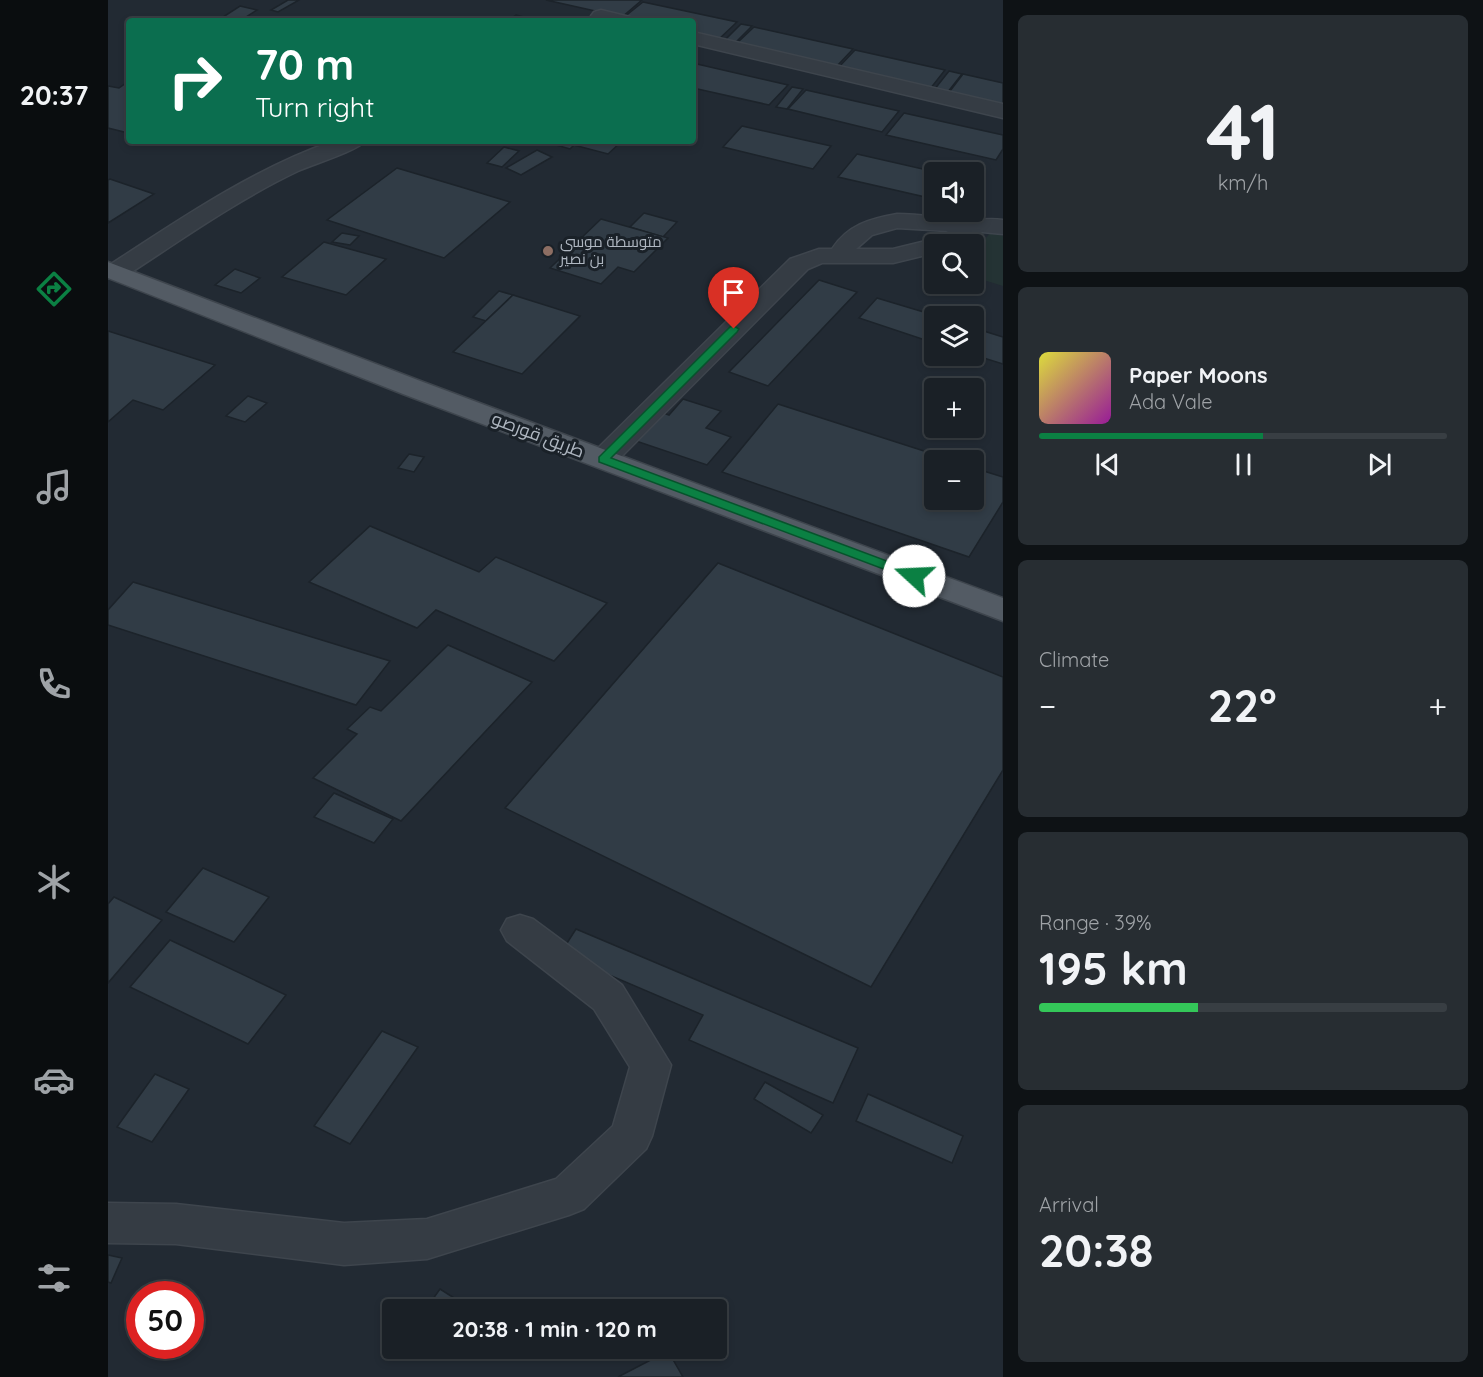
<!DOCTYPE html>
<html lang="en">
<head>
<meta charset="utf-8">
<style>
  :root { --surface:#1a2026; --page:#272d32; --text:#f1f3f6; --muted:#9fa3a7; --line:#383e43; --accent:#0b8043 }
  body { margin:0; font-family:Quicksand,Cairo,sans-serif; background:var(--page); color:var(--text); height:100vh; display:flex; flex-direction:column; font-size:22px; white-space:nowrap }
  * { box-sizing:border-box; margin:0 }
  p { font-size:20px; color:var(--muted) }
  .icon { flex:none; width:33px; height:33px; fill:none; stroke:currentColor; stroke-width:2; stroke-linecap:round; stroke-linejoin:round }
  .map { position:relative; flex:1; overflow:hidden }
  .drawer { display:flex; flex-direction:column; gap:15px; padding:15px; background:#0e1215; width:480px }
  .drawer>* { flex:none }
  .hud { position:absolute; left:18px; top:18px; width:570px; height:126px; border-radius:6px; box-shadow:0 3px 9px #0003,0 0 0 2px var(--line); background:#0b6e4f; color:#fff; overflow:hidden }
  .buttons { position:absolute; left:816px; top:162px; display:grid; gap:12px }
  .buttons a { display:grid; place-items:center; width:60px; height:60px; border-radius:6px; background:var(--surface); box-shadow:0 3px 9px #0003,0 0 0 2px var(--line); font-size:30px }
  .speed { position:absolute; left:18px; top:1281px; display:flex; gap:12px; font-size:30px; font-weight:700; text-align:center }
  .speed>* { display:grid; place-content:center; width:78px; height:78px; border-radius:50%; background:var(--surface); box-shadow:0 3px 9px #0003,0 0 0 2px var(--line); line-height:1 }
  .speed .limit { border:9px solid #d22; background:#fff; color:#111 }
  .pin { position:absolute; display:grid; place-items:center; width:51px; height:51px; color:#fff; margin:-62px -26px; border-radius:50% 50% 50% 0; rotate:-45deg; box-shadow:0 0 6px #0007 }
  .pin .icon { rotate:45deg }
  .me { position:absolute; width:66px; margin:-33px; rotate:290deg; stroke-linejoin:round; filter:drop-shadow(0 0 4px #0008) }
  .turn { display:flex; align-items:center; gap:21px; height:126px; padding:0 30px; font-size:27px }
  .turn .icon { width:78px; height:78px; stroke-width:2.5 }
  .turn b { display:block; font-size:42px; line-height:51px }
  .big { font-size:45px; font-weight:700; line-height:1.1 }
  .drawer .card { flex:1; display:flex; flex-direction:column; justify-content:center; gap:9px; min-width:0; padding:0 21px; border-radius:9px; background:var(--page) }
  .drawer .dial { align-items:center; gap:0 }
  .dial b { font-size:78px; line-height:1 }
  .song { display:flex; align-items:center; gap:18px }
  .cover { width:72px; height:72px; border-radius:9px; background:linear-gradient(135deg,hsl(60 70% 55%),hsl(300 70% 35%)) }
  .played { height:6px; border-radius:3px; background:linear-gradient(90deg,var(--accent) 55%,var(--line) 55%) }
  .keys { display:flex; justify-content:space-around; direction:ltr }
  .heat { display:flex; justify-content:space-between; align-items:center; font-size:33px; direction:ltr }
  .charge { height:9px; border-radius:4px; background:linear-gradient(90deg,#34c759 39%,var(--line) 0) }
  .trip { position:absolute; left:274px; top:1299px; width:345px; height:60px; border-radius:6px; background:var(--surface); box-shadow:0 3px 9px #0003,0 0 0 2px var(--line); font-weight:700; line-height:60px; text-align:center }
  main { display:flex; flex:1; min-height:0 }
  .menu { display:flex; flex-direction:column; width:108px; justify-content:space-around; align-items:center; background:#0a0d0f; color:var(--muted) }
  .menu .icon { width:42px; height:42px }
  .menu .on { color:var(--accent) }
  .menu b { font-size:27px; color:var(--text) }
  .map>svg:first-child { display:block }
</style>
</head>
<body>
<main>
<nav class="menu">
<b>20:37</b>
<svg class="icon on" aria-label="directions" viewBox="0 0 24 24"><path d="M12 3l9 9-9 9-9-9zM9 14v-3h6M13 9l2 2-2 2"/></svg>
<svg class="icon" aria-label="music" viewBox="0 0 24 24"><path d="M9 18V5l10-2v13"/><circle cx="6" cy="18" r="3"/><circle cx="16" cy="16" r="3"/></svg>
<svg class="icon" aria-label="phone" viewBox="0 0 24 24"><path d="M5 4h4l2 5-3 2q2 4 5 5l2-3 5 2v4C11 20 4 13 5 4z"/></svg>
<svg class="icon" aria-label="climate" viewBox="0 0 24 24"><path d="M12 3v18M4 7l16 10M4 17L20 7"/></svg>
<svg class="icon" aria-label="car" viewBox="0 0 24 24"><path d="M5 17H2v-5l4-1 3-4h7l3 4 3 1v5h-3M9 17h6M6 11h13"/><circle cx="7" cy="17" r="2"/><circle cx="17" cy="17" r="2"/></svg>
<svg class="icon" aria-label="filters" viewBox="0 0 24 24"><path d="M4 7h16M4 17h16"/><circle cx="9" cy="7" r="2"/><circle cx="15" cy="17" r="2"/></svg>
</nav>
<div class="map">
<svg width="895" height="1377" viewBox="0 0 895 1377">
  <rect width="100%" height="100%" fill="#222a33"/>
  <polygon fill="#243334" points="883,232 895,236 895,286 866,277 866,253"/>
  <g fill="#313c46" stroke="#1c232a" stroke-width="1.5">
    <polygon points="180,0 191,0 170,12 163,10"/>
    <polygon points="438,0 534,0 514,17"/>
    <polygon points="535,2 629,22 611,39 585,34 585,21 527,21 515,18"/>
    <polygon points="132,6 149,10 132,21 115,17"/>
    <polygon points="408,15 431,21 400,21"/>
    <polygon points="633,24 644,26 626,44 616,41"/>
    <polygon points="646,27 745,49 729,66 628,44"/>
    <polygon points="747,50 837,70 822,89 730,68"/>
    <polygon points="589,64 680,85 661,105 585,88 585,67"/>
    <polygon points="841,71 854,74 839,93 826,90"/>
    <polygon points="855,74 895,83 895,107 839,95"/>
    <polygon points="21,81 21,133 20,133 0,128 0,86 11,88"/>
    <polygon points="684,87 695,89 679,109 668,107"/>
    <polygon points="698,90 791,111 774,132 680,109"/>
    <polygon points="796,113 895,135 895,149 888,160 778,135"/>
    <polygon points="634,126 723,146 705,169 615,147"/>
    <polygon points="443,141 514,141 500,154 466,145 462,149 441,143"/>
    <polygon points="396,147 411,151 394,167 379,163"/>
    <polygon points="429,150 444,157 413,175 398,168"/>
    <polygon points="749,154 828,172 826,199 730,177"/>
    <polygon points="289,168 353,187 402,202 336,258 219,220"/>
    <polygon points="2,179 46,194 0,223 0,180"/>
    <polygon points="536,213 569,222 555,237 522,227"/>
    <polygon points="493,219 560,238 526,272 510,267 493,284 442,268"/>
    <polygon points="234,233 251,236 242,245 224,242"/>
    <polygon points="216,242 278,259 238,295 174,277"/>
    <polygon points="127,269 152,278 133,293 107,285"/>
    <polygon points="711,280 749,292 660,386 621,372"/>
    <polygon points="391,291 405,295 378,321 365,317"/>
    <polygon points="405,295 472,316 414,374 345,352"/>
    <polygon points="769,298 829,316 826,316 826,343 751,318"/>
    <polygon points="866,328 895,337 895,364 866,355"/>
    <polygon points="0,331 107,365 55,410 25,400 0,422"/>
    <polygon points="140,396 159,403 137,422 118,416"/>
    <polygon points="575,399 613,411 598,428 623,437 599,465 519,438 545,409 561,415"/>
    <polygon points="670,404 844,460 826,460 826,500 866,500 866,468 895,477 895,502 861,557 614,472"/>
    <polygon points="301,454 316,457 306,472 290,468"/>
    <polygon points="262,526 371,572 388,557 499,603 446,661 328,610 309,628 201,582"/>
    <polygon points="610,563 895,677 895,770 763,987 397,808"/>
    <polygon points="25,582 282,661 248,705 0,625 0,610"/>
    <polygon points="340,645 424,682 293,821 205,778 249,734 239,729 262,707 273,711"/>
    <polygon points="226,793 285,819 266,843 206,817"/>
    <polygon points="95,868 161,897 126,942 58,912"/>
    <polygon points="6,897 54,920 0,983 0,904"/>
    <polygon points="468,929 750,1048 725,1103 581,1040 595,1015 452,954"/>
    <polygon points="62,940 178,995 140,1044 22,987"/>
    <polygon points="274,1031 310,1047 242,1144 206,1126"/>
    <polygon points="47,1074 81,1089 44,1142 9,1127"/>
    <polygon points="657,1082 715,1115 703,1133 646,1099"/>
    <polygon points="760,1094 855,1136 844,1163 748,1121"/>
    <polygon points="0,1255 14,1258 3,1283 0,1282"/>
    <polygon points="332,1289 365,1310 317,1310"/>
    <polygon points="560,1351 575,1377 510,1377"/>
  </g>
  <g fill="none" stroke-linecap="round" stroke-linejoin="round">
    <defs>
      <g id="minor">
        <polygon points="493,10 522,17 525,21 486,20 483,16 486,12"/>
        <polygon points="585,32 895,104 895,118 585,44"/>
        <path d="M 225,141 L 257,141 C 251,150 203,165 190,171 C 129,200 73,240 16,277 L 7,279 L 0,278 L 0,266 C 72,219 143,170 225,141 Z"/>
        <path d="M 789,214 C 814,214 837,219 861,220 C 873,220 883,218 895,220 L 895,234 L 874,232 L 853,244 L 826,244 L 826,253 L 785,263 L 714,263 L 700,269 L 505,465 L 495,468 L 485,465 L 481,459 L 485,453 L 682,259 L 711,249 L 724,249 C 740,225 761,219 789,214 ZM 789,228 L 840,231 L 835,234 L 833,240 L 826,239 L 785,249 L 748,249 L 764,235 Z"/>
        <polygon points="412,915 425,919 514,985 563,1065 544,1136 538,1149 476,1209 461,1215 319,1259 236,1265 68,1244 0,1243 0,1203 68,1204 236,1223 319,1219 448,1179 505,1126 522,1067 486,1009 399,941 393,930 399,919"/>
      </g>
      <polygon id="major" points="0,262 315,382 895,598 895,621 295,394 0,278"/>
    </defs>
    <use href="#minor" stroke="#3e454d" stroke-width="3"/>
    <use href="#major" stroke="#3e454d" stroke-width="3"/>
    <use href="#minor" fill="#353c44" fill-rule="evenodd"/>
    <use href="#major" fill="#535b64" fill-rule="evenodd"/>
  </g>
  <polygon fill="#0b8043" stroke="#07532c" stroke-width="1.5" points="626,326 631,329 629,332 503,458 811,573 812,576 811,579 802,579 491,462 491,457 622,327"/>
  <circle fill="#8d6e63" stroke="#1a2128" stroke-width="2" cx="440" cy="251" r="6"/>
  <g text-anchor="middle" stroke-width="6" stroke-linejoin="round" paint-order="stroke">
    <g font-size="15" fill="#afb7c1" stroke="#1a2128" text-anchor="start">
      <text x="452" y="247">متوسطة موسى<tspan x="452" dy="17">بن نصير</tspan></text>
    </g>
    <g font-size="18" fill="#afb7c1" stroke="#1a2128">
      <text transform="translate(430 435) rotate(21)" y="6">طريق قورصو</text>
    </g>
  </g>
</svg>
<div class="buttons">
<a><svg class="icon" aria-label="sound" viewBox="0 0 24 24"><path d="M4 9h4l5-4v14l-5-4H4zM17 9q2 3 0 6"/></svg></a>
<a><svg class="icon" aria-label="search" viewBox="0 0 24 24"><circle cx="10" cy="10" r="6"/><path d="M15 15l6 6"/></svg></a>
<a><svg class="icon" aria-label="layers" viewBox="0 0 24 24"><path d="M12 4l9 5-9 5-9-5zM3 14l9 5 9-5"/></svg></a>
<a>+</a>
<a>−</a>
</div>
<div class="speed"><div class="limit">50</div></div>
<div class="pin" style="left:626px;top:329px;background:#d93025"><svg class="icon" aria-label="arrive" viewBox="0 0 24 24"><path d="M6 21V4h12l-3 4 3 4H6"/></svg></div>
<svg class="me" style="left:806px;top:576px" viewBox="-20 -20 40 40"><circle r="19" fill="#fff"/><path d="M0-13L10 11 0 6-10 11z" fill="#0b8043"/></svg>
<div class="trip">20:38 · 1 min · 120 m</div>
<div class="hud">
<div class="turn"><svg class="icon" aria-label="right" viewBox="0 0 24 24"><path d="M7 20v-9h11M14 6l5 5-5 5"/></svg><div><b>70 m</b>Turn right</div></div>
</div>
</div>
<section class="drawer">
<div class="card dial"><b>41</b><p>km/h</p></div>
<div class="card">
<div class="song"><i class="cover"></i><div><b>Paper Moons</b><p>Ada Vale</p></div></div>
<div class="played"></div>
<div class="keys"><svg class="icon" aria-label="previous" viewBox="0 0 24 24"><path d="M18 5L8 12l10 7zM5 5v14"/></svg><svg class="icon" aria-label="pause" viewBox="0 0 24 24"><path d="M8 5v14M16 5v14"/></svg><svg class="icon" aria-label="next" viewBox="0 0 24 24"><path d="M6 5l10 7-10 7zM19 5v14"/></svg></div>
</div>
<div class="card"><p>Climate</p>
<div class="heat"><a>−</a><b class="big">22°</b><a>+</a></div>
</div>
<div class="card"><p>Range · 39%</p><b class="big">195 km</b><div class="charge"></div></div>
<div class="card"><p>Arrival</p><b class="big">20:38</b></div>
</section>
</main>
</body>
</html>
